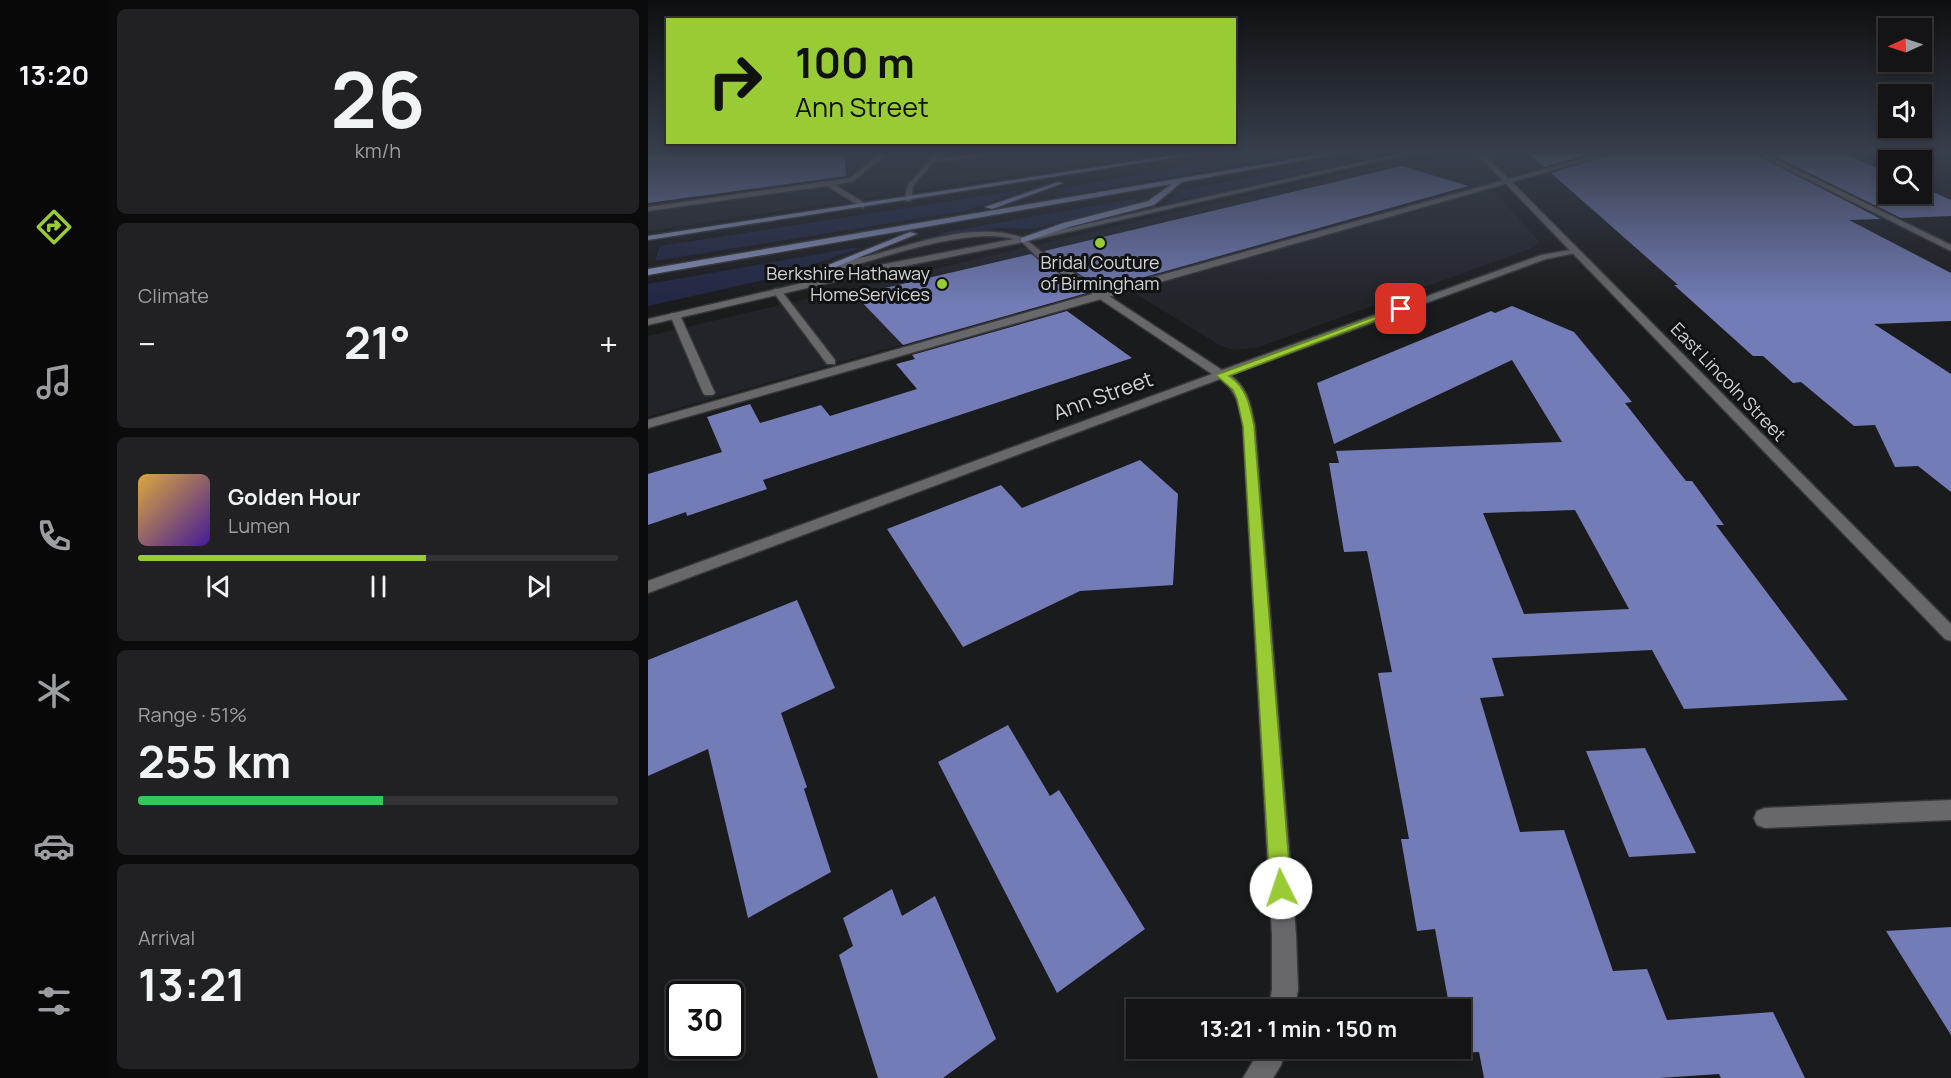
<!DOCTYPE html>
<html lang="en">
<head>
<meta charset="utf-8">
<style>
  :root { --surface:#141416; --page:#212123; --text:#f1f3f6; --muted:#9d9ea1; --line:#333335; --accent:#99cb35 }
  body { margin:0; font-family:Manrope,sans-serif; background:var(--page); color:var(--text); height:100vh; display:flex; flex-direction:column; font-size:22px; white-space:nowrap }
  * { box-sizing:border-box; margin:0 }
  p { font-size:20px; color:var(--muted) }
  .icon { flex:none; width:33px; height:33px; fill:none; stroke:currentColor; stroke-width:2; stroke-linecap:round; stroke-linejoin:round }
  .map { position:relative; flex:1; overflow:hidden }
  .side { display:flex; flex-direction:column; gap:9px; padding:9px; background:#0b0b0c; width:540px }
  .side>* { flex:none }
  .hud { position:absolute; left:18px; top:18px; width:570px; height:126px; border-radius:0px; box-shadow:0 3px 9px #0003,0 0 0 2px var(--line); background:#99cb35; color:#111; overflow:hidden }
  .needle { width:39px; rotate:267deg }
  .tools { position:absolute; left:1230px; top:18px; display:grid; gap:12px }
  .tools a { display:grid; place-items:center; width:54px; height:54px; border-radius:0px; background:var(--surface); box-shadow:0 3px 9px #0003,0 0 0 2px var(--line); font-size:30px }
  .speed { position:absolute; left:18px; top:981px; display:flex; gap:12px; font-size:30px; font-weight:700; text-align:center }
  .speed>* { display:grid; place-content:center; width:78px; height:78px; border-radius:50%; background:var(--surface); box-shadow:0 3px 9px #0003,0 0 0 2px var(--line); line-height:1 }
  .speed .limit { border:3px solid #111; border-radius:9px; background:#fff; color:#111 }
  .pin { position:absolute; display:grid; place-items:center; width:51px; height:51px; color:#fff; margin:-26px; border-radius:12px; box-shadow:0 3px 9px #0006 }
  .me { position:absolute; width:66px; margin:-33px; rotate:356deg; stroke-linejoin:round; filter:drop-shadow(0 0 4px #0008) }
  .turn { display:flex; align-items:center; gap:21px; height:126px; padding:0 30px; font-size:27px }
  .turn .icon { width:78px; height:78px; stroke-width:2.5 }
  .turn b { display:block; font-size:42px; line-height:51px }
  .big { font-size:45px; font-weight:700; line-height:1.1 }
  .side .tile { flex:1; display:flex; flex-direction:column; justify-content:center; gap:9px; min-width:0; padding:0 21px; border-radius:9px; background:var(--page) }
  .side .dial { align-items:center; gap:0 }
  .dial b { font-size:78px; line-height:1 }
  .song { display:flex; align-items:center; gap:18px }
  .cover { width:72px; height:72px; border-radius:9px; background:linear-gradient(135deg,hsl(40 70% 55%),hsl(260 70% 35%)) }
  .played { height:6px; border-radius:3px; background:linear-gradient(90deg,var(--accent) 60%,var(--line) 60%) }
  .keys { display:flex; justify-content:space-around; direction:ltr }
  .heat { display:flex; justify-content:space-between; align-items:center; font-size:33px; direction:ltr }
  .charge { height:9px; border-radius:4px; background:linear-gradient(90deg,#34c759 51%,var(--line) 0) }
  .trip { position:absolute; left:478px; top:999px; width:345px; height:60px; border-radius:0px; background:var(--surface); box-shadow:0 3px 9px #0003,0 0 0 2px var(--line); font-weight:700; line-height:60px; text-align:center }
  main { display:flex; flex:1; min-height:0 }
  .tab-bar { display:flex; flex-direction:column; width:108px; justify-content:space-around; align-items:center; background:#080809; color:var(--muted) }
  .tab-bar .icon { width:42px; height:42px }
  .tab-bar .active { color:var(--accent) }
  .tab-bar b { font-size:27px; color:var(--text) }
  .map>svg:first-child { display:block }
</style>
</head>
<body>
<main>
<nav class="tab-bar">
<b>13:20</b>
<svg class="icon active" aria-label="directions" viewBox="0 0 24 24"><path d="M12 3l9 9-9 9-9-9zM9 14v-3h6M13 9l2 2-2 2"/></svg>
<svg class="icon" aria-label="music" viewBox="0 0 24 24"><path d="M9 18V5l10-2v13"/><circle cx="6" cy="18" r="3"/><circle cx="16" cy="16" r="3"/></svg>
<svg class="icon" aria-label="phone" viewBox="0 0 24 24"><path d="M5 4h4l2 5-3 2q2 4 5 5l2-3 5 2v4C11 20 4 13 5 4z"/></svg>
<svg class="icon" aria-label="climate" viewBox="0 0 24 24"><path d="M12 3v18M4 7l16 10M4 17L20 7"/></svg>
<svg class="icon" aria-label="car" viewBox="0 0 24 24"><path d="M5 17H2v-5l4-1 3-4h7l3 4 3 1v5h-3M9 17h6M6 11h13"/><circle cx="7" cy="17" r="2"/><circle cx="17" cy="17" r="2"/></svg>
<svg class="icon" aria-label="filters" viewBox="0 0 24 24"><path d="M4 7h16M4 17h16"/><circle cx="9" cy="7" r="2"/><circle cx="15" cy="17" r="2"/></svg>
</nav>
<section class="side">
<div class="tile dial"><b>26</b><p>km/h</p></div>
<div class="tile"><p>Climate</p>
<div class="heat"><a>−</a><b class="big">21°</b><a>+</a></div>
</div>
<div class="tile">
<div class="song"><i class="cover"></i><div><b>Golden Hour</b><p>Lumen</p></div></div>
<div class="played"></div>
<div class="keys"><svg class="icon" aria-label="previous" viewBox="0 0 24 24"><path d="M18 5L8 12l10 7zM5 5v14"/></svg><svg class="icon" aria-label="pause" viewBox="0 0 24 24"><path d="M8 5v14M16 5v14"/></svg><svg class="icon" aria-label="next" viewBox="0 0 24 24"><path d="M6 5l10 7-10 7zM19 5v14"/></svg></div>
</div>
<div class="tile"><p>Range · 51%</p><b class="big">255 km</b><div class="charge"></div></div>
<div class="tile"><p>Arrival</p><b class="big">13:21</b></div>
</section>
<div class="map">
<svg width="1303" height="1078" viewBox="0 0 1303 1078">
  <rect width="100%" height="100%" fill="#1a1b1d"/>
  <g fill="#22242a">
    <polygon points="0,154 508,154 0,231"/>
    <polygon points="853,154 948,154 840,184 888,238 891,242 887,247 608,348 585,350 573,346 470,283 0,417 0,336 705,171 793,157 855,157"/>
  </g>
  <g fill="#232745">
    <polygon points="609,154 652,154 432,193 411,192 415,188"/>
    <polygon points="734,154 743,154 518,203 533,190"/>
    <polygon points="367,191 372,192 317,211 7,261 12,246"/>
    <polygon points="490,198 488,203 385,229 351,228 280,239 298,232"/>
    <polygon points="205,248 213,248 121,279 0,306 0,284"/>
  </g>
  <g fill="#737cb7" fill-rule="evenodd">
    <polygon points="0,154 196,154 198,176 0,203"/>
    <polygon points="881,154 942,154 896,167"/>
    <polygon points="964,154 1107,154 1233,219 1201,220 1303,273 1303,321 1226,324 1303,374 1303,492 1270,466 1247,467 1227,425 1206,426 1153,382 1145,383 1115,356 1105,356 1026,285 1030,285 903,173"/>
    <polygon points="1122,154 1197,154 1240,173 1240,194 1274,194 1274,187 1303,200 1303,216 1253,218"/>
    <polygon points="754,166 820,186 454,289 396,251"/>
    <polygon points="383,254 439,293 255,345 207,295"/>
    <path d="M 864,306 L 926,332 L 984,402 L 977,403 L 1038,481 L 1044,481 L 1076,525 L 1068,525 L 1200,700 L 1036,709 L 1004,650 L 844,658 L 856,696 L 832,698 L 872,832 L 916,830 L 965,971 L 999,969 L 1019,1020 L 1125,1012 L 1157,1078 L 1073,1078 L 1071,1074 L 1011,1078 L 836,1078 L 831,1052 L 810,1053 L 809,1048 L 813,1048 L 813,1010 L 802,1010 L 787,929 L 769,931 L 753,839 L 761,839 L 730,673 L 744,672 L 719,551 L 696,552 L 681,463 L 691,463 L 688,451 L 914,442 L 864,360 L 686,444 L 669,383 L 843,311 L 847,313 ZM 927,510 L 981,609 L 876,614 L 835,513 Z"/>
    <polygon points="419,311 484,358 115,480 119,489 39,516 38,512 0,525 0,474 74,452 59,417 102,404 112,423 173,405 182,416 269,389 248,364 267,359 264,355"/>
    <polygon points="492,460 530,494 525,585 432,591 315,647 239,529 353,485 374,508"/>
    <polygon points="149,600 187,688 133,713 159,787 156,789 183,872 100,918 60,749 0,776 0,660"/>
    <polygon points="360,725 402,796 411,790 497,929 409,993 290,762"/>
    <polygon points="997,748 1048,853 981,857 938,751"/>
    <polygon points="244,889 254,916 287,896 348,1039 295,1078 230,1078 191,955 205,946 195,918"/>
    <polygon points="1303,927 1303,1035 1238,931"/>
  </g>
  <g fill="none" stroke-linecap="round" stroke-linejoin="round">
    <defs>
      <g id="service">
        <polygon points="231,154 238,154 206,181 187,185 218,204 215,208 179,186 0,211 0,207 202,178"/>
        <polygon points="328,154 349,154 283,163 280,161"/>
        <polygon points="951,154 962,154 0,428 0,420 426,299"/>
        <polygon points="126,289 132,289 187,360 187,364 179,364 126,293"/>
        <polygon points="24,313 32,315 67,393 65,395 57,395 55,393 22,315"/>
        <polygon points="1303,800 1303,820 1117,828 1109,825 1106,818 1109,811 1117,808"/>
      </g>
      <g id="minor">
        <polygon points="287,154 293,154 265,186 263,201 257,201 259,186"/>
        <polygon points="1109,154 1117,154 1303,245 1303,251"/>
        <path d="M 376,238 L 395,253 L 574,370 L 893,255 L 928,249 L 932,252 L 898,259 L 582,375 C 600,387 603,406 607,426 L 648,935 L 650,990 L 646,1010 L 620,1010 L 624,990 L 624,935 L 595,426 C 591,406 589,391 572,379 L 0,593 L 0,581 L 564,374 L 389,257 L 372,240 Z"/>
        <polygon points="613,1048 639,1048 633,1065 625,1078 595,1078"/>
      </g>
      <g id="tertiary">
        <path d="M 749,154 L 761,154 L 376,242 L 232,271 L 0,325 L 0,319 L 232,265 L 366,239 C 322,226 235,258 189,270 L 185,267 C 195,260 212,258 225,255 C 271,242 329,221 376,238 Z"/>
        <polygon points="829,154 836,154 1303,624 1303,641 1297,639"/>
      </g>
      <g id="primary">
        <polygon points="534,154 550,154 0,240 0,236"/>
        <polygon points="675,154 690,154 534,182 506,205 421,227 376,242 373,242 373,238 415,223 500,201 524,184 0,275 0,269"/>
        <polygon points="410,182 415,183 344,209 337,207"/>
        <polygon points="262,232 269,234 165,276 158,274"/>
      </g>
    </defs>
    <use href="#service" stroke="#373738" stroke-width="3"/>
    <use href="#minor" stroke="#373738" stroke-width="3"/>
    <use href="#tertiary" stroke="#373738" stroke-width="3"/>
    <use href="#primary" stroke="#373738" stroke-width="3"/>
    <use href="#service" fill="#68686b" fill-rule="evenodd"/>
    <use href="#minor" fill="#68686b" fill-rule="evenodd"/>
    <use href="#tertiary" fill="#68686b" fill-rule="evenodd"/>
    <use href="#primary" fill="#8a91bd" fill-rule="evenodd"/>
  </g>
  <linearGradient id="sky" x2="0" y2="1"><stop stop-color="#0e0f10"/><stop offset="0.5" stop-color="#383f4c"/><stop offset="1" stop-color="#383f4c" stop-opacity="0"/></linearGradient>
  <rect width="1303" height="305" fill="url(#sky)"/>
  <path fill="#99cb35" stroke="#638422" stroke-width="1.5" d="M 750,308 L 757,309 L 581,376 C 599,388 602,406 606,426 L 643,888 L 640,895 L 633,898 L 625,895 L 622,888 L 595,426 L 589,399 L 585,390 L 568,375 Z"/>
  <g fill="#99cb35" stroke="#111214" stroke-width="2">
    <circle cx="452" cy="243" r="6"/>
    <circle cx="294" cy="284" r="6"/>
  </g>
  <g text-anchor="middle" stroke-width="6" stroke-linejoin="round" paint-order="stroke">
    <g font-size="18" fill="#d3d3d5" stroke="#111214">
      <text x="452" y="269">Bridal Couture<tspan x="452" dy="21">of Birmingham</tspan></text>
      <text x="282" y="280" text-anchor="end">Berkshire Hathaway<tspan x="282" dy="21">HomeServices</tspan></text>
    </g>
    <g font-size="18" fill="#d3d3d5" stroke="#111214">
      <text transform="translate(1080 382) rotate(46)" y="6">East Lincoln Street</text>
    </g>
    <g font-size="21" fill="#d3d3d5" stroke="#111214">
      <text transform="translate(455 396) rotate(-20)" y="7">Ann Street</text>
    </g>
  </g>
</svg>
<div class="tools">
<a><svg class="needle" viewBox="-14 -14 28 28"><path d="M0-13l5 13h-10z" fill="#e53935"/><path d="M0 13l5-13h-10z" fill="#9d9ea1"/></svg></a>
<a><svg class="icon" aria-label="sound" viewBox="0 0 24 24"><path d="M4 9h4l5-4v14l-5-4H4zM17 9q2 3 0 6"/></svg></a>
<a><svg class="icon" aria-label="search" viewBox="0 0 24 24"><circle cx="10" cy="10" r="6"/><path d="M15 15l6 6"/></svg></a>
</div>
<div class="speed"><div class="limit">30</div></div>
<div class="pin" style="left:753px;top:309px;background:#d93025"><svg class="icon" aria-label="arrive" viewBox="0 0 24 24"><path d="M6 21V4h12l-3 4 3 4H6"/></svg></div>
<svg class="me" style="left:633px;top:888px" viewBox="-20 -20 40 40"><circle r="19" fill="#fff"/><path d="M0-13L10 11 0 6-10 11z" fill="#99cb35"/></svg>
<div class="trip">13:21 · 1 min · 150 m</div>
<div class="hud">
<div class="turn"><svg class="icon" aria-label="right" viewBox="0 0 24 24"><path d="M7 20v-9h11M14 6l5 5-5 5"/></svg><div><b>100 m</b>Ann Street</div></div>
</div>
</div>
</main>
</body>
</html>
